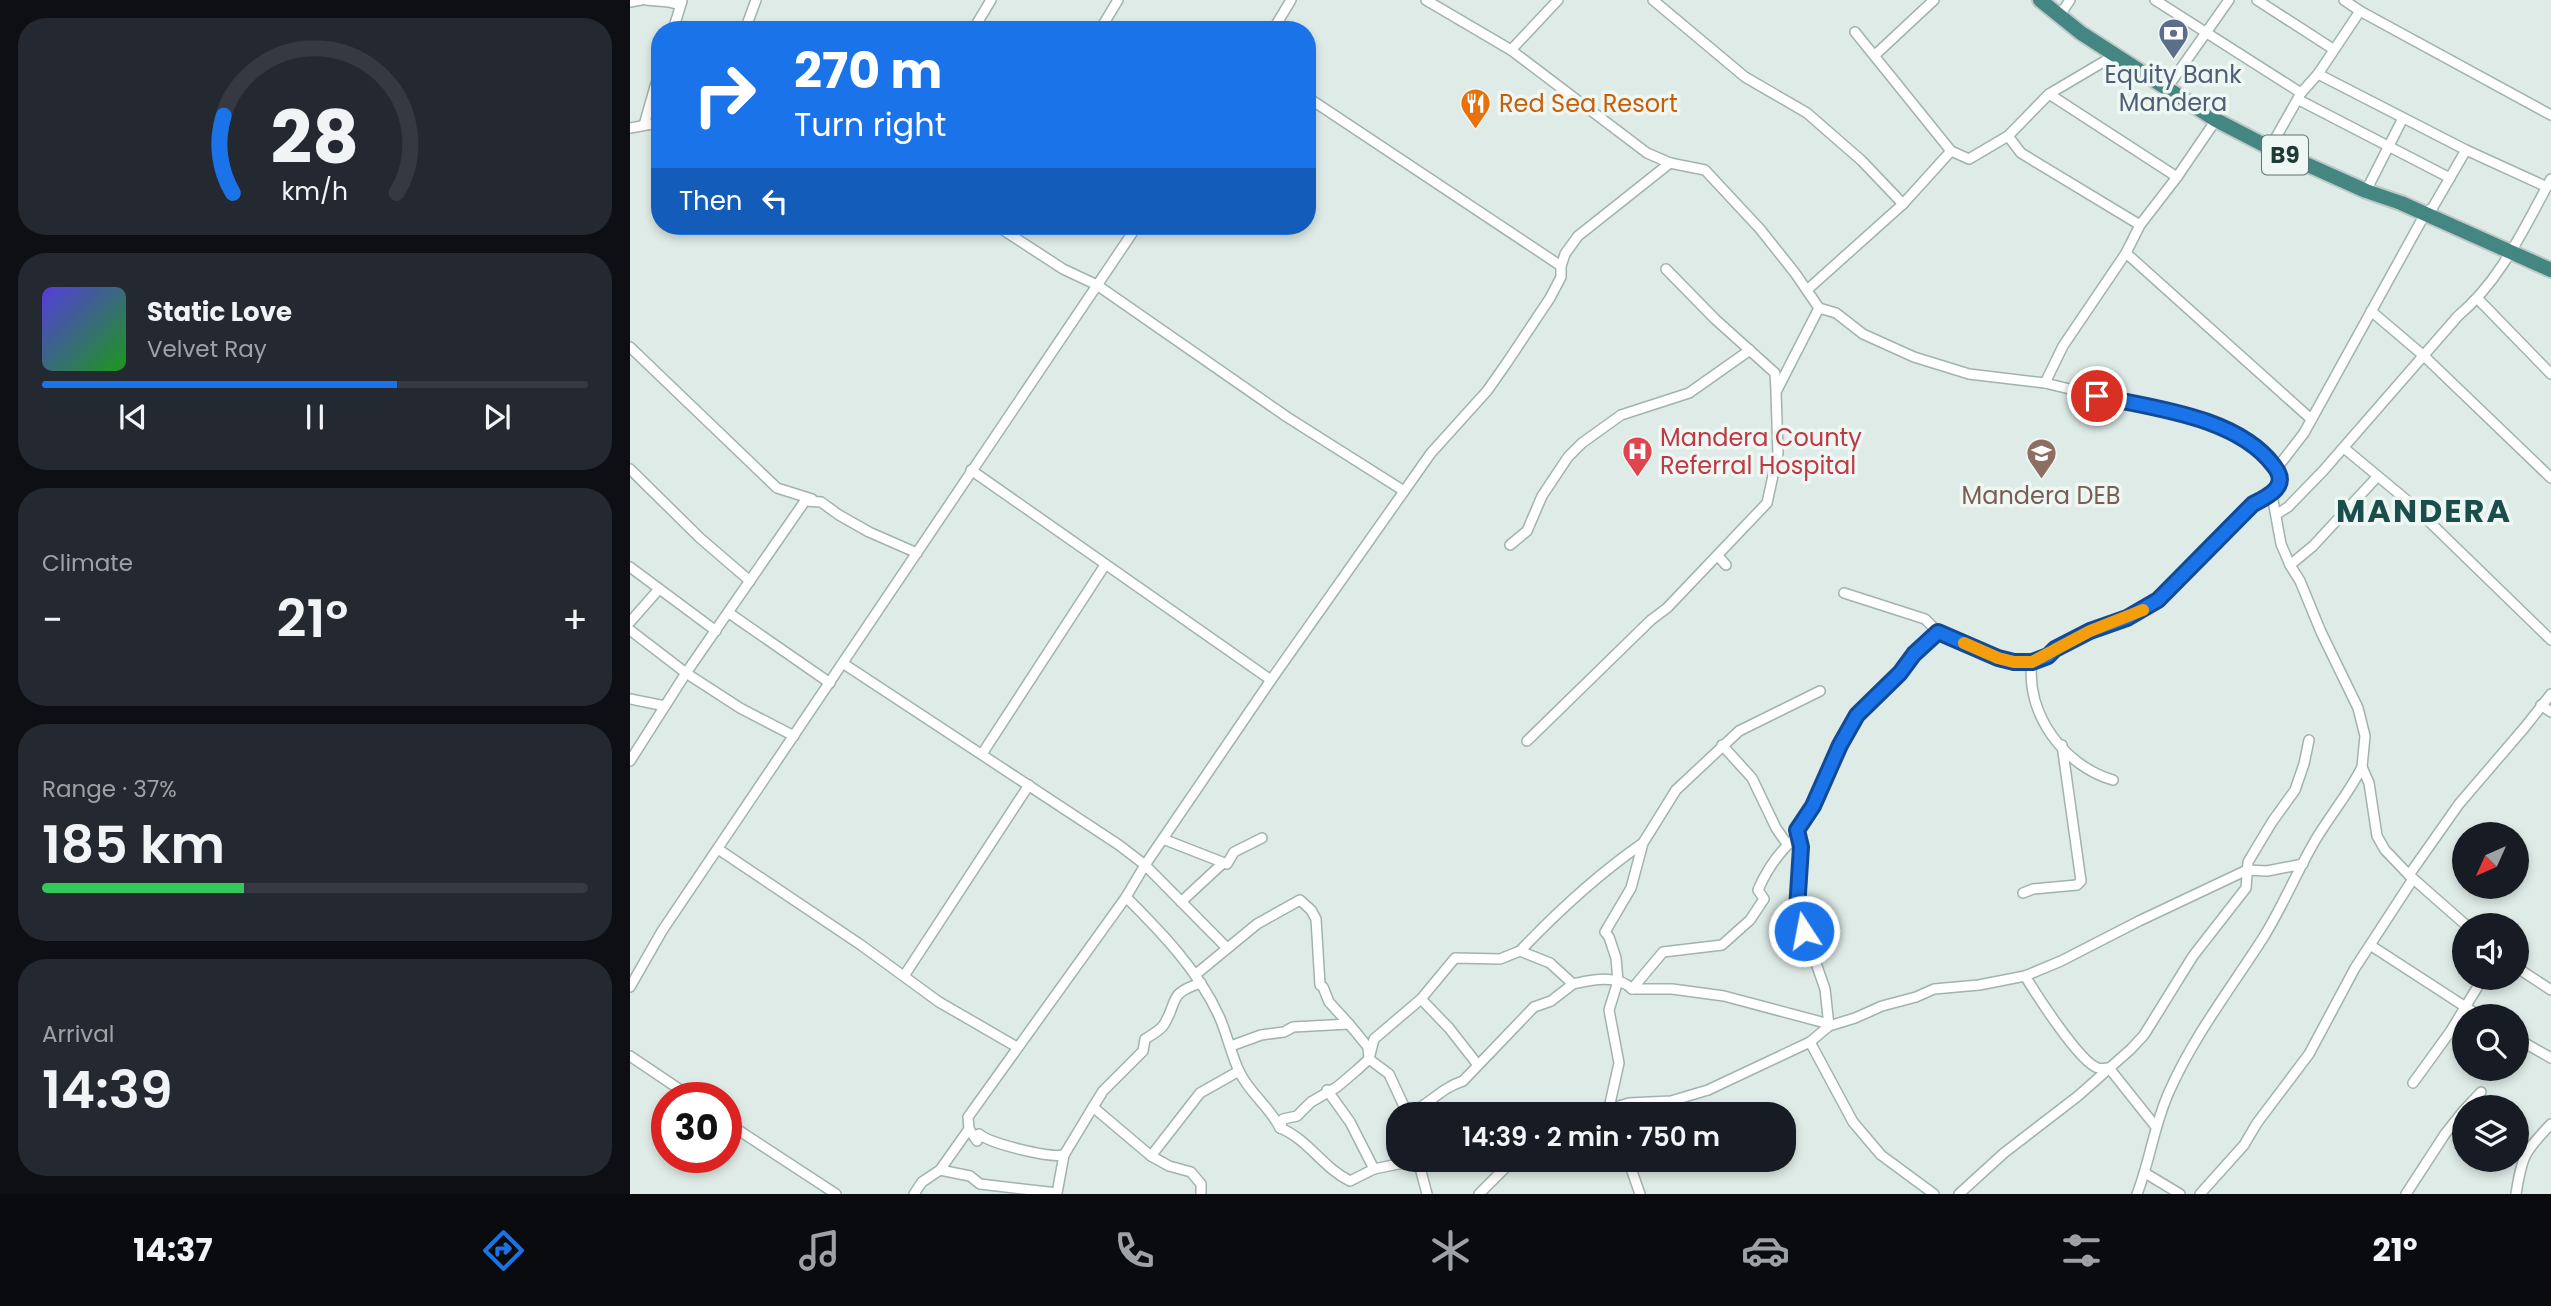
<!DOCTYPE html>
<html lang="en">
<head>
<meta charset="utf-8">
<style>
  :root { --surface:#171b24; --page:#242831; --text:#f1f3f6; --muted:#9ea1a6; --line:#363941; --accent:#1a73e8 }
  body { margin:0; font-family:Poppins,sans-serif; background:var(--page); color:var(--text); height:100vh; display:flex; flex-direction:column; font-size:26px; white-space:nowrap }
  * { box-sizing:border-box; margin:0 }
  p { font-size:23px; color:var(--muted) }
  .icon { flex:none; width:38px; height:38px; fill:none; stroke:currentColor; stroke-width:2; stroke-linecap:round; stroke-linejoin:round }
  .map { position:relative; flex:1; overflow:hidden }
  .panel { display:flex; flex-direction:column; gap:18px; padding:18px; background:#0d0f14; width:630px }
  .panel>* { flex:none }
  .top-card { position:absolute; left:21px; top:21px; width:665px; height:214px; border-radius:28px; box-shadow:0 4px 10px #0003; background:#1a73e8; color:#fff; overflow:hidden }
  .needle { width:46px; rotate:225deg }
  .buttons { position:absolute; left:1822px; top:822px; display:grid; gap:14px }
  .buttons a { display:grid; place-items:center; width:77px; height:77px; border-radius:50%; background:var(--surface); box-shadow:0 4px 10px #0003; font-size:35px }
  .speed { position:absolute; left:21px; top:1082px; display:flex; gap:14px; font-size:35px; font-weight:700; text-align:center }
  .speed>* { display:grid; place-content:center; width:91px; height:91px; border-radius:50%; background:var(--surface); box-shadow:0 4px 10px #0003; line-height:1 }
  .speed .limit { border:10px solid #d22; background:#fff; color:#111 }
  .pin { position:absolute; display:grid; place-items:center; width:60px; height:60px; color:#fff; margin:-30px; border:4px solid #fff; border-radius:50%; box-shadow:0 2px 7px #0007 }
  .me { position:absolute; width:77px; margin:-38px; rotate:349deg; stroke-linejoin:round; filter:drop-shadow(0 0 5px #0008) }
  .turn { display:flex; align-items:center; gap:24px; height:147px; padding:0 28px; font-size:32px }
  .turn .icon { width:91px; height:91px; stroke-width:2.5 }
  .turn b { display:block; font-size:49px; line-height:60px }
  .then { display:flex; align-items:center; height:66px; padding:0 28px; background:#0003; gap:14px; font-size:26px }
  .big { font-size:52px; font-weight:600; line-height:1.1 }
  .panel .card { flex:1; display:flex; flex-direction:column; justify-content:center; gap:10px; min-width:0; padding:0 24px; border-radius:28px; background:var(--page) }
  .panel .dial { align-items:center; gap:0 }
  .dial svg { height:182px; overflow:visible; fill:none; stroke:var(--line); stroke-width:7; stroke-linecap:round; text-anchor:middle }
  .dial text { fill:var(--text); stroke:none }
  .song { display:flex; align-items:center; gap:21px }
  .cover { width:84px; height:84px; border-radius:10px; background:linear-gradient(135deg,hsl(250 70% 55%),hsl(120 70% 35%)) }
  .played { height:7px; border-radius:4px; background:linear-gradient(90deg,var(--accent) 65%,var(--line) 65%) }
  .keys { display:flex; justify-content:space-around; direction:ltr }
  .heat { display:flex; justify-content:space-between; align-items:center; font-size:38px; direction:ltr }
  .charge { height:10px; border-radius:5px; background:linear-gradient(90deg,#34c759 37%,var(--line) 0) }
  .trip { position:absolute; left:756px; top:1102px; width:410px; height:70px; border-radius:28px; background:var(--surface); box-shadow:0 4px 10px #0003; font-weight:600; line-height:70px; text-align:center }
  .menu { display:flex; height:112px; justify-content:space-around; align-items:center; background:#090b0e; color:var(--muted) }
  .menu .icon { width:49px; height:49px }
  .menu .current { color:var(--accent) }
  .menu b { font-size:32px; color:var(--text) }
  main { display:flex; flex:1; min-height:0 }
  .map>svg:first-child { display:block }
</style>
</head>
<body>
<main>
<section class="panel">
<div class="card dial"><svg viewBox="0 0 100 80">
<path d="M14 69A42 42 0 1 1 86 69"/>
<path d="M14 69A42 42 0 0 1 10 35" stroke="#1a73e8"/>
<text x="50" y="56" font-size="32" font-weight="700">28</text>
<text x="50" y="72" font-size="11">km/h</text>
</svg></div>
<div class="card">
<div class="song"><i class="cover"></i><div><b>Static Love</b><p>Velvet Ray</p></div></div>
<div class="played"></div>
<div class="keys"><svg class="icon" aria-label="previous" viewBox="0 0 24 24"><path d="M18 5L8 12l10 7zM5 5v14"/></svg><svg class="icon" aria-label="pause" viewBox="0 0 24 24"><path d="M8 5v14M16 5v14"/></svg><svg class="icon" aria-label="next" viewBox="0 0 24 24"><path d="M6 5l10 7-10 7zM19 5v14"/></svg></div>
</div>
<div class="card"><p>Climate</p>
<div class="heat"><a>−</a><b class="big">21°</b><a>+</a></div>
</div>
<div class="card"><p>Range · 37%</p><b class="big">185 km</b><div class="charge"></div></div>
<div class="card"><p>Arrival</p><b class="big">14:39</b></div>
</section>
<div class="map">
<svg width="1921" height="1194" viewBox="0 0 1921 1194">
  <rect width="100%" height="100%" fill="#deebe7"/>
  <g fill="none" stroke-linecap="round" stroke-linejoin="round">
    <defs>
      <g id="minor">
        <polyline points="16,0 39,2 50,5"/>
        <polyline points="796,0 881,50 1017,153 1040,163 1075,170 1130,229 1165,273 1189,308 1206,313 1233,334 1284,357 1339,374 1415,383 1579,423 1609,436 1630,449 1647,468 1650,477 1649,488 1642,495 1651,544 1660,565 1670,581 1691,632 1728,708 1735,736 1732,767 1739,783 1747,836 1755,850 1779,875 1837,926"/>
        <polyline points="1023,0 1115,77 1177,113 1232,161 1273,204"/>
        <polyline points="1525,0 1671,93"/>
        <polyline points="1627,0 1703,49"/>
        <polyline points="1714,0 1730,11 1921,115"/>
        <polyline points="0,2 11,0"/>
        <polyline points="1430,15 1440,0"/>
        <polyline points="43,30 52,1"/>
        <polyline points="115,30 126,0"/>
        <polyline points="343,30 361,0"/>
        <polyline points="470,30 488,0"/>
        <polyline points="643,30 661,0"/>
        <polyline points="1225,32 1321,151"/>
        <polyline points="881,50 928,0"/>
        <polyline points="1245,55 1304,0"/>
        <polyline points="1688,74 1836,150 1917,187"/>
        <polyline points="1537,88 1599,0"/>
        <polyline points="1419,94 1547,177"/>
        <polyline points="677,97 931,266"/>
        <polyline points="1669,100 1820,178"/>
        <polyline points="14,125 30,69"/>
        <polyline points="0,128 22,124 30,129"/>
        <polyline points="1378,136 1391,153 1510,225"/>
        <polyline points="1640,148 1671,93 1688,74 1730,11"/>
        <polyline points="1736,191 1773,118"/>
        <polyline points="367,226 433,269 467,285 657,417 774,491"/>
        <polyline points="1496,253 1681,419"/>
        <polyline points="1036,269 1085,319 1145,373 1146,390"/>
        <polyline points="1177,290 1273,204 1321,151 1339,159 1378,136 1419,94 1485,55"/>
        <polyline points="1848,299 1921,374"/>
        <polyline points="1741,311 1794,356 1921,478"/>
        <polyline points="0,347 147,488 182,499"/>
        <polyline points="1415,383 1433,346 1496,253 1510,225 1547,177 1586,120"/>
        <polyline points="1714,448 1779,502 1921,640"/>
        <polyline points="1647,468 1674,433 1795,214 1803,207 1836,150"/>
        <polyline points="0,469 70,538 120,581"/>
        <polyline points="341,470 641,680"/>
        <path d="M 1647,514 L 1658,507 L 1693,471 L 1828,316 C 1871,280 1894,228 1921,179"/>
        <polyline points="880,545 897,531 912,496 938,457 952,443 991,415 1059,393 1120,350"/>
        <polyline points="1088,556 1096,565"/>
        <polyline points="1660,565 1683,546 1747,477"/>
        <polyline points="0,567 86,631"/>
        <polyline points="1214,593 1295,619 1308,632 1368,658 1384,662 1402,662 1460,631 1497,618 1528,600 1623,504 1642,495"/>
        <polyline points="99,613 200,683"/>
        <polyline points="0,622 29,589"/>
        <polyline points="0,630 56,673 110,708 164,736"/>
        <path d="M 1402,662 C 1395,713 1434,766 1483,780"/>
        <polyline points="214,664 489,845 515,865 597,948"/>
        <polyline points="0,699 35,706"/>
        <polyline points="1911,705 1921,712"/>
        <polyline points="897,741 1021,620 1037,608 1137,503 1148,453 1146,392 1189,308"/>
        <polyline points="1092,745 1122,778 1146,828 1157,844"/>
        <polyline points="352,754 475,565"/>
        <polyline points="0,761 56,673 175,501 191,502 209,515 239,532 287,553"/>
        <polyline points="533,839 597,864 604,852 632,838"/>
        <polyline points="88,849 231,945 309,1002 387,1047"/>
        <polyline points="1779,875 1829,804 1895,727 1921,694"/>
        <polyline points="1393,893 1403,889 1447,885 1451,881 1432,745"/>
        <path d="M 496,897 C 531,932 568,970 589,1016 C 597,1034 601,1054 609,1071 C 619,1093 640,1107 650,1128 C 678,1139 693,1168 720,1181 L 744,1169 L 768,1164 L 822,1160"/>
        <polyline points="551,902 593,863"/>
        <polyline points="1740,945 1851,1017"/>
        <path d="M 890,951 C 928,911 967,875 1013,843"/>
        <polyline points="1886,967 1921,990"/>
        <polyline points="565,975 627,924 670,900 681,910 686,919 690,985 693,987 699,1002 719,1024"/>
        <polyline points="274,976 399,785"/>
        <path d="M 1395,976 C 1406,994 1450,1063 1468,1068 C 1472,1069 1476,1068 1479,1068 L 1526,1127"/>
        <polyline points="0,987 32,931 507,226"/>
        <path d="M 1002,989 L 1033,952 L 1092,945 L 1120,920 L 1134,899 L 1128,890 C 1137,869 1149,852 1166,837 L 1167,832"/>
        <polyline points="791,999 819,1028 848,1065"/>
        <polyline points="1199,1026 1195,989 1167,909 1171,847 1167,830 1183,805 1210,745 1227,715 1270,673 1285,655 1308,632"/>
        <polyline points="1886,1038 1921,1058"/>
        <polyline points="1180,1042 1223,1122 1251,1155 1304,1194"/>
        <polyline points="601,1046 631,1035 654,1032 663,1027 719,1024 738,1047 739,1059 759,1074 778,1115"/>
        <polyline points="0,1056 61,1097"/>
        <polyline points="1783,1083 1820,1032 1853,978"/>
        <polyline points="697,1090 720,1122 744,1169"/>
        <polyline points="1836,1108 1851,1092"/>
        <path d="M 778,1114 C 801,1104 809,1089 833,1081 L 904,1007 L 921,1001 L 943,984"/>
        <polyline points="958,1115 999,1103 1041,1101 1078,1090 1180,1042 1199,1026 1225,1018 1252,1006 1286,997 1304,989 1349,985 1395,976 1431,961 1509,921 1617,870 1637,871 1673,864"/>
        <polyline points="982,1115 979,1108 989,1063 979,1010 988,981 986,958 979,937 975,932 1001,888 1013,843 1046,790 1109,731 1190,691"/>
        <polyline points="96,1122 206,1194"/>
        <path d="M 650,1128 L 653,1119 L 667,1116 L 681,1102 L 707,1087 L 727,1070 L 739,1059 L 744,1039 L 791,999 L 825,958 L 870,959 L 890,951 L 920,963 L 943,984 C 962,980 986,974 1002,989 L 1042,989 L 1094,996 L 1199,1024"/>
        <path d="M 339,1129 L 347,1141 L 349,1134 C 361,1144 419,1158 434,1155"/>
        <polyline points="521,1156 570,1093 609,1071"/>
        <polyline points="788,1160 797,1194"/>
        <polyline points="998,1160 1010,1194"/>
        <polyline points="310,1170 340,1176 350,1184 427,1193 434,1155 463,1107"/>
        <polyline points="1515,1173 1550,1194"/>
        <polyline points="284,1194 292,1182 310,1170 339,1129 338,1117 496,897 515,865 641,680 801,453 857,391 876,364 920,298 931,277 931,266 935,254 948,236 1040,163"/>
        <path d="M 571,1194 L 571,1184 L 561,1172 L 539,1166 L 521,1156 L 463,1107 L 473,1091 L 513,1051 L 515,1039 C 521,1035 528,1032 533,1026 C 549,1002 536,994 571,983"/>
        <polyline points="849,1194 883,1160"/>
        <polyline points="1329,1194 1374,1153 1448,1096 1501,1049 1514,1035 1563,956 1616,888 1618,862 1642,822 1665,790 1674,764 1679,740"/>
        <path d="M 1507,1194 C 1520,1161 1524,1125 1539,1092 C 1563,1037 1601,988 1633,938 C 1653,906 1667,871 1686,839 C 1701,814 1719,793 1732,767"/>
        <polyline points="1570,1194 1614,1145 1627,1123 1679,1054 1725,968 1783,879"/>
        <polyline points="1776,1194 1815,1134 1834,1110"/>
        <path d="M 1886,1194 C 1892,1156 1894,1152 1921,1124"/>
      </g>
      <polyline id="trunk" points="1410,0 1451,33 1586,120 1640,148 1736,191 1771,203 1921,270"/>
    </defs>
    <use href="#minor" stroke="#a1b3af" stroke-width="12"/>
    <use href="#trunk" stroke="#c0c8c7" stroke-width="18"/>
    <use href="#minor" stroke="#fff" stroke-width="9"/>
    <use href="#trunk" stroke="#448682" stroke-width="14"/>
  </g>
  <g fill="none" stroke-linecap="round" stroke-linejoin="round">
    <defs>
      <path id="route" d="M 1174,931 L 1167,909 L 1171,847 L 1167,830 L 1183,806 L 1210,745 L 1227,715 L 1270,673 L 1284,654 L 1308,632 L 1368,658 L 1384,662 L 1402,662 L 1418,656 L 1425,649 L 1460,631 L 1497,618 L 1528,600 L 1623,504 C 1639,496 1660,486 1644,466 C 1608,417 1523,408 1467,396"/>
    </defs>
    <use href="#route" stroke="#114b97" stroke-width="18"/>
    <use href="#route" stroke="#1a73e8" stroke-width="12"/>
    <polyline stroke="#f59e0b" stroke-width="12" points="1334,643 1368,658 1384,662 1402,662 1460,631 1513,610"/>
  </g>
  <defs>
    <symbol id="bank-pin" viewBox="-11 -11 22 30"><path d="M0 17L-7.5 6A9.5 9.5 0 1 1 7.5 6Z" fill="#5c6f8a" stroke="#eff7f4"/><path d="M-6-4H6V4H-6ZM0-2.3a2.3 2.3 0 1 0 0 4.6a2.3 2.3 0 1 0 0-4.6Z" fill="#fff"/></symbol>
    <symbol id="restaurant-pin" viewBox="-11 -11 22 30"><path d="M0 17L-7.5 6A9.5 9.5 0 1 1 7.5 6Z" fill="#e8710a" stroke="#eff7f4"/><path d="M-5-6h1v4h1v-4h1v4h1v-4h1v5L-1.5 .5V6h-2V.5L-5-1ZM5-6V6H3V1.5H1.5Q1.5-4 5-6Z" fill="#fff"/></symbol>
    <symbol id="hospital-pin" viewBox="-11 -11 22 30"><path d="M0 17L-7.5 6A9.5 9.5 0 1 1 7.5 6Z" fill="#e0444e" stroke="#eff7f4"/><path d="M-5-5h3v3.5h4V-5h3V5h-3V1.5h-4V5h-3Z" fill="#fff"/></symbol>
    <symbol id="school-pin" viewBox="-11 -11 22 30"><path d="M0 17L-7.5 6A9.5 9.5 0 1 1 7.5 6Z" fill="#8d6e63" stroke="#eff7f4"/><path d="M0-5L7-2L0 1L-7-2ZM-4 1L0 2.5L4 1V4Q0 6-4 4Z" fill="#fff"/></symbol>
  </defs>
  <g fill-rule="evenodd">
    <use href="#bank-pin" x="1526" y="16" width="35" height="47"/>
    <use href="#restaurant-pin" x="828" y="86" width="35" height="47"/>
    <use href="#hospital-pin" x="990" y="434" width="35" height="47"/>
    <use href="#school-pin" x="1394" y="436" width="35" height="47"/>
  </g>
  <g text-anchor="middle" stroke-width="7" stroke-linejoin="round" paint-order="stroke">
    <rect fill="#eff7f4" stroke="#5d7370" stroke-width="2" x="1632" y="135.5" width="46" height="39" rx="5"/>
    <g font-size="23" font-weight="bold" fill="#1f3b38">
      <text x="1655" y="163">B9</text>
    </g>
    <g font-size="24" fill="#4e5e75" stroke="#eff7f4">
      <text x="1543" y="83">Equity Bank<tspan x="1543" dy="28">Mandera</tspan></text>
    </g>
    <g font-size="24" fill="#c56008" stroke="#eff7f4" text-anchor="start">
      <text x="869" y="112">Red Sea Resort</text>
    </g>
    <g font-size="24" fill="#be3a42" stroke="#eff7f4" text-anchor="start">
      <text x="1030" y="446">Mandera County<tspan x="1030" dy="28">Referral Hospital</tspan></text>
    </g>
    <g font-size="24" fill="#785e54" stroke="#eff7f4">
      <text x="1411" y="504">Mandera DEB</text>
    </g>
    <g font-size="32" font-weight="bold" letter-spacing="2" fill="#1a4e4a" stroke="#eff7f4">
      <text x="1794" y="522">MANDERA</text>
    </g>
  </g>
</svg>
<div class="buttons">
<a><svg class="needle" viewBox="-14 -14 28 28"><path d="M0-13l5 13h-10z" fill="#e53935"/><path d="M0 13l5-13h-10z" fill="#9ea1a6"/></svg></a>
<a><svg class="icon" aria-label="sound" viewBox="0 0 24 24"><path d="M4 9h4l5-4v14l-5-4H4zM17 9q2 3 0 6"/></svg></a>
<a><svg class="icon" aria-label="search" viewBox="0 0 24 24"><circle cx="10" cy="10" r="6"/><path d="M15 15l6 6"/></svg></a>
<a><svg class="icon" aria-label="layers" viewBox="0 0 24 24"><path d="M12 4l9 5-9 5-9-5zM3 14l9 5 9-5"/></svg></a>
</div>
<div class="speed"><div class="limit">30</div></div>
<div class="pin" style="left:1467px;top:396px;background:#d93025"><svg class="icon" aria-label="arrive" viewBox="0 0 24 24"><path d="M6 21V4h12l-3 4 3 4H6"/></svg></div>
<svg class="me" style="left:1174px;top:931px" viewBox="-20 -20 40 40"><circle r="17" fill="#1a73e8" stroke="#fff" stroke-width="3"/><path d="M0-11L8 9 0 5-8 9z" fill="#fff"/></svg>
<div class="trip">14:39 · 2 min · 750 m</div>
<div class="top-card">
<div class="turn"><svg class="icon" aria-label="right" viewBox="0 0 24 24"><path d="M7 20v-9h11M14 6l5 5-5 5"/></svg><div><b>270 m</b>Turn right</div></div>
<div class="then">Then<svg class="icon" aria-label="left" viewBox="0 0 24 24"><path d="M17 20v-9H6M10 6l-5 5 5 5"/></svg></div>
</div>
</div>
</main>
<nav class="menu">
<b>14:37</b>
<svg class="icon current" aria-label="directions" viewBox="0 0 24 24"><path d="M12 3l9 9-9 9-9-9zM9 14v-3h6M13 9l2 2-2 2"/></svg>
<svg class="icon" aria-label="music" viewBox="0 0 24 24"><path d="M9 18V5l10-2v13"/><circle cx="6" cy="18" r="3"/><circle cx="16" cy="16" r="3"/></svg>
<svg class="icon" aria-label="phone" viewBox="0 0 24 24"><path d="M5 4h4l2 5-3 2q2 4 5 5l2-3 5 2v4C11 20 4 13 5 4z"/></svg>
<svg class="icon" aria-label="climate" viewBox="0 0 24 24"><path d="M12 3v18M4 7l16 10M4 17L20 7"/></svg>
<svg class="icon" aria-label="car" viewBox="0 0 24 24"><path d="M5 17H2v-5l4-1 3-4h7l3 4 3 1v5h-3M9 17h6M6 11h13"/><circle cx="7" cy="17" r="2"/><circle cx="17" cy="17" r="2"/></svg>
<svg class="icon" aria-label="filters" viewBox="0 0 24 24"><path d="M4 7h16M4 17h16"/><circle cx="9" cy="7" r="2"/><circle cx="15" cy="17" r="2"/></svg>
<b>21°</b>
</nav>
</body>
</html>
